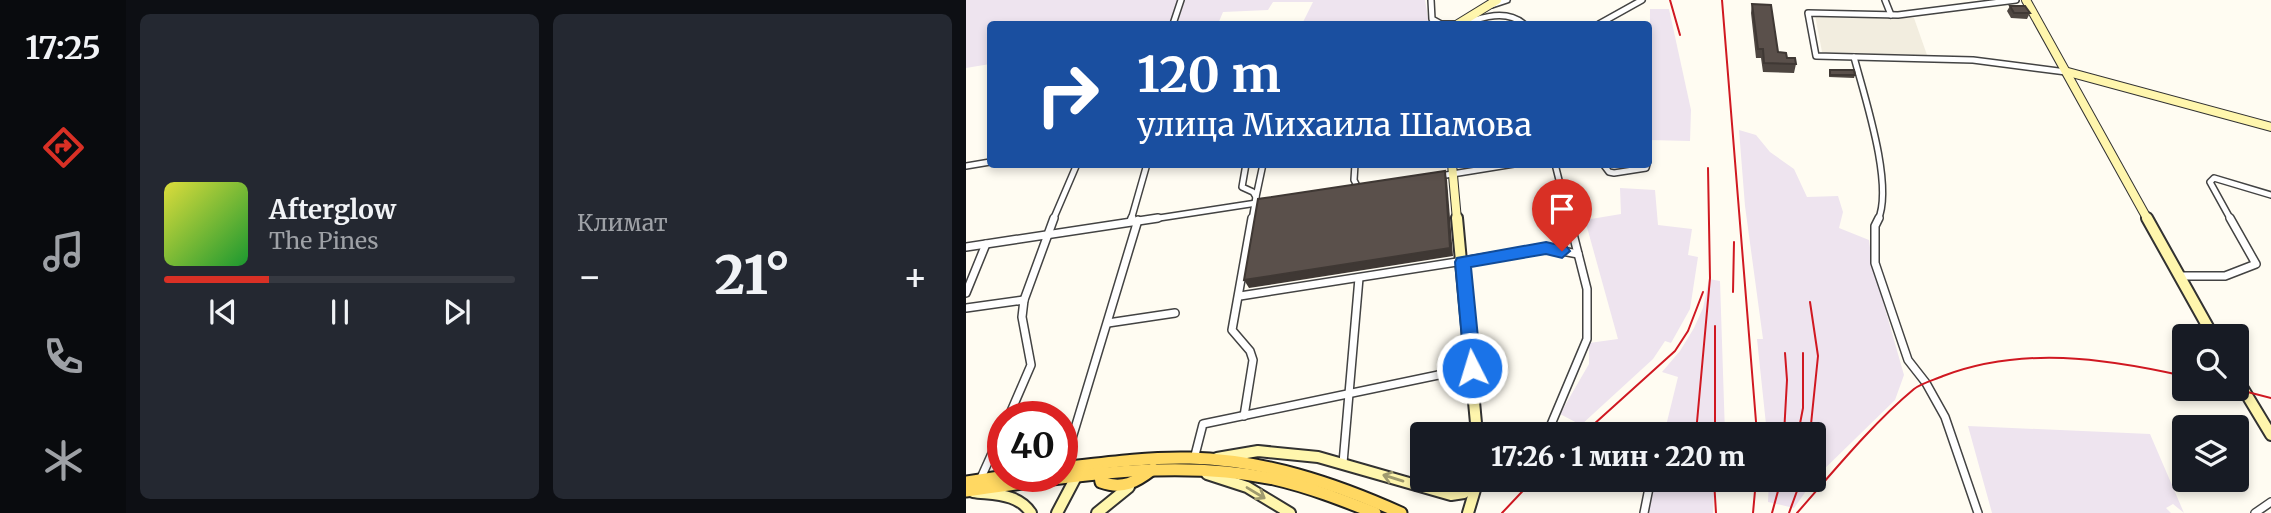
<!DOCTYPE html>
<html lang="ru">
<head>
<meta charset="utf-8">
<style>
  :root { --surface:#171b24; --page:#242831; --text:#f1f3f6; --muted:#9ea1a6; --line:#363941; --accent:#d93025 }
  body { margin:0; font-family:Merriweather,serif; background:var(--page); color:var(--text); height:100vh; display:flex; flex-direction:column; font-size:26px; white-space:nowrap }
  * { box-sizing:border-box; margin:0 }
  p { font-size:23px; color:var(--muted) }
  .icon { flex:none; width:38px; height:38px; fill:none; stroke:currentColor; stroke-width:2; stroke-linecap:round; stroke-linejoin:round }
  .map { position:relative; flex:1; overflow:hidden }
  .sheet { display:flex; flex-direction:column; gap:14px; padding:14px; background:#0d0f14; width:840px }
  .sheet>* { flex:none }
  .top-card { position:absolute; left:21px; top:21px; width:665px; height:147px; border-radius:7px; box-shadow:0 4px 10px #0003; background:#1a4fa0; color:#fff; overflow:hidden }
  .tools { position:absolute; left:1206px; top:324px; display:grid; gap:14px }
  .tools a { display:grid; place-items:center; width:77px; height:77px; border-radius:7px; background:var(--surface); box-shadow:0 4px 10px #0003; font-size:35px }
  .speed { position:absolute; left:21px; top:401px; display:flex; gap:14px; font-size:35px; font-weight:700; text-align:center }
  .speed>* { display:grid; place-content:center; width:91px; height:91px; border-radius:50%; background:var(--surface); box-shadow:0 4px 10px #0003; line-height:1 }
  .speed .limit { border:10px solid #d22; background:#fff; color:#111 }
  .pin { position:absolute; display:grid; place-items:center; width:60px; height:60px; color:#fff; margin:-72px -30px; border-radius:50% 50% 50% 0; rotate:-45deg; box-shadow:0 0 7px #0007 }
  .pin .icon { rotate:45deg }
  .me { position:absolute; width:77px; margin:-38px; rotate:355deg; stroke-linejoin:round; filter:drop-shadow(0 0 5px #0008) }
  .turn { display:flex; align-items:center; gap:24px; height:147px; padding:0 35px; font-size:32px }
  .turn .icon { width:91px; height:91px; stroke-width:2.5 }
  .turn b { display:block; font-size:49px; line-height:60px }
  .big { font-size:52px; font-weight:800; line-height:1.1 }
  .sheet .widget { flex:1; display:flex; flex-direction:column; justify-content:center; gap:10px; min-width:0; padding:0 24px; border-radius:10px; background:var(--page) }
  .song { display:flex; align-items:center; gap:21px }
  .cover { width:84px; height:84px; border-radius:10px; background:linear-gradient(135deg,hsl(60 70% 55%),hsl(130 70% 35%)) }
  .played { height:7px; border-radius:4px; background:linear-gradient(90deg,var(--accent) 30%,var(--line) 30%) }
  .keys { display:flex; justify-content:space-around; direction:ltr }
  .heat { display:flex; justify-content:space-between; align-items:center; font-size:38px; direction:ltr }
  .sheet .tiles { flex:1; display:grid; gap:14px; grid-template-columns:repeat(2,1fr) }
  .trip { position:absolute; left:444px; top:422px; width:416px; height:70px; border-radius:7px; background:var(--surface); box-shadow:0 4px 10px #0003; font-weight:800; line-height:70px; text-align:center }
  main { display:flex; flex:1; min-height:0 }
  .tab-bar { display:flex; flex-direction:column; width:126px; justify-content:space-around; align-items:center; background:#090b0e; color:var(--muted) }
  .tab-bar .icon { width:49px; height:49px }
  .tab-bar .current { color:var(--accent) }
  .tab-bar b { font-size:32px; color:var(--text) }
  .map>svg:first-child { display:block }
</style>
</head>
<body>
<main>
<nav class="tab-bar">
<b>17:25</b>
<svg class="icon current" aria-label="directions" viewBox="0 0 24 24"><path d="M12 3l9 9-9 9-9-9zM9 14v-3h6M13 9l2 2-2 2"/></svg>
<svg class="icon" aria-label="music" viewBox="0 0 24 24"><path d="M9 18V5l10-2v13"/><circle cx="6" cy="18" r="3"/><circle cx="16" cy="16" r="3"/></svg>
<svg class="icon" aria-label="phone" viewBox="0 0 24 24"><path d="M5 4h4l2 5-3 2q2 4 5 5l2-3 5 2v4C11 20 4 13 5 4z"/></svg>
<svg class="icon" aria-label="climate" viewBox="0 0 24 24"><path d="M12 3v18M4 7l16 10M4 17L20 7"/></svg>
</nav>
<section class="sheet">
<div class="tiles">
<div class="widget">
<div class="song"><i class="cover"></i><div><b>Afterglow</b><p>The Pines</p></div></div>
<div class="played"></div>
<div class="keys"><svg class="icon" aria-label="previous" viewBox="0 0 24 24"><path d="M18 5L8 12l10 7zM5 5v14"/></svg><svg class="icon" aria-label="pause" viewBox="0 0 24 24"><path d="M8 5v14M16 5v14"/></svg><svg class="icon" aria-label="next" viewBox="0 0 24 24"><path d="M6 5l10 7-10 7zM19 5v14"/></svg></div>
</div>
<div class="widget"><p>Климат</p>
<div class="heat"><a>−</a><b class="big">21°</b><a>+</a></div>
</div>
</div>
</section>
<div class="map">
<svg width="1305" height="513" viewBox="0 0 1305 513">
  <rect width="100%" height="100%" fill="#fffcf2"/>
  <g fill="#eee4ef">
    <polygon points="0,0 212,0 205,24 24,24 24,64 0,68"/>
    <polygon points="219,0 459,0 463,24 336,24 347,2 307,2 302,10 257,12 252,24 211,24"/>
    <polygon points="684,9 703,9 725,110 724,141 683,140"/>
    <polygon points="773,130 790,135 804,152 828,169 841,197 872,196 877,212 873,228 903,240 906,263 938,375 929,400 849,478 849,434 801,434 791,339 797,339 779,206"/>
    <polygon points="654,188 689,190 692,225 726,229 722,255 732,257 724,309 705,343 699,341 687,359 615,425 594,414 623,364 623,343 652,339 619,220 655,214"/>
    <polygon points="743,279 754,281 759,434 698,434 712,377 696,372 714,351 728,328 737,308"/>
    <polygon points="1002,426 1184,434 1218,513 1207,504 1200,508 1205,513 1026,513"/>
    <polygon points="686,480 749,480 747,513 678,513"/>
    <polygon points="803,480 848,480 828,508 802,502"/>
  </g>
  <polygon fill="#f2eddf" points="849,15 948,18 961,55 856,52"/>
  <g fill="none" stroke-linecap="round" stroke-linejoin="round">
    <defs>
      <g id="street-far1">
        <polyline points="465,0 466,19 475,24 488,24"/>
        <polyline points="919,0 925,15"/>
        <polyline points="1050,0 932,15 842,13 850,56 1007,60 1100,72"/>
        <polyline points="526,5 541,0"/>
        <polyline points="207,24 215,0"/>
        <path d="M 497,24 C 517,17 540,9 558,24"/>
        <polyline points="633,24 676,0"/>
        <path d="M 888,57 C 898,95 928,185 912,220"/>
        <polyline points="682,151 682,161"/>
        <polyline points="280,164 276,187 287,192 290,197 286,220"/>
        <polyline points="389,164 388,180 392,188"/>
        <polyline points="589,164 603,220"/>
        <polyline points="637,164 643,172 648,173 680,168 681,164"/>
        <polyline points="0,166 24,162"/>
        <polyline points="474,176 548,164"/>
        <polyline points="290,197 297,164"/>
        <polyline points="87,220 111,164"/>
        <polyline points="165,220 181,164"/>
        <polyline points="180,220 297,202"/>
        <polyline points="1265,220 1244,182 1248,178 1305,195"/>
      </g>
      <g id="street">
        <polyline points="913,218 909,226 909,263 942,360 960,383 979,417 1012,513"/>
        <polyline points="165,221 166,218"/>
        <polyline points="0,247 192,218"/>
        <polyline points="1214,276 1259,276 1290,264 1264,218"/>
        <polyline points="0,293 20,244"/>
        <polyline points="274,296 580,248 612,254"/>
        <polyline points="0,308 58,300"/>
        <polyline points="142,323 209,313"/>
        <polyline points="43,416 65,365 56,317 58,300 88,218"/>
        <polyline points="278,416 287,360 284,351 266,330 286,218"/>
        <polyline points="581,434 621,339 621,289 603,218"/>
        <polyline points="228,459 237,424 506,368"/>
        <polyline points="377,463 393,278"/>
        <polyline points="97,468 172,220"/>
        <polyline points="14,480 37,429"/>
        <polyline points="678,480 684,483 678,513"/>
        <polyline points="512,481 534,480"/>
        <polyline points="1289,513 1305,502"/>
      </g>
      <g id="secondary-far1">
        <polyline points="1060,0 1182,220"/>
        <polyline points="492,24 531,0"/>
        <polyline points="1102,72 1305,127"/>
        <polyline points="486,164 491,220"/>
      </g>
      <g id="secondary">
        <polyline points="491,218 511,434"/>
        <polyline points="1181,218 1247,336"/>
        <polyline points="1270,377 1305,435"/>
        <polyline points="251,458 292,451 352,457 485,495 498,493 512,481"/>
        <polyline points="241,474 281,487 324,513"/>
        <path d="M 7,492 C 28,495 52,493 65,513"/>
        <polyline points="91,513 110,477"/>
        <polyline points="131,513 163,487"/>
        <polyline points="502,513 511,483"/>
      </g>
      <g id="primary">
        <path d="M 96,468 C 138,463 181,457 224,458 C 299,460 368,483 435,513"/>
        <path d="M 133,470 L 135,482 C 157,490 170,482 187,469"/>
        <polyline points="0,482 40,476"/>
        <path d="M 0,491 C 101,477 207,458 308,479 C 343,487 376,500 409,513"/>
      </g>
    </defs>
    <use href="#street-far1" stroke="#434343" stroke-width="8"/>
    <use href="#street" stroke="#434343" stroke-width="10"/>
    <use href="#secondary-far1" stroke="#323232" stroke-width="10"/>
    <use href="#secondary" stroke="#323232" stroke-width="14"/>
    <use href="#primary" stroke="#212121" stroke-width="15"/>
    <use href="#street-far1" stroke="#fff" stroke-width="5"/>
    <use href="#street" stroke="#fff" stroke-width="7"/>
    <use href="#secondary-far1" stroke="#fff6ad" stroke-width="8"/>
    <use href="#secondary" stroke="#fff6ad" stroke-width="10"/>
    <use href="#primary" stroke="#ffd862" stroke-width="11"/>
    <g stroke="#d01821" stroke-width="2">
      <polyline points="704,0 714,35"/>
      <polyline points="756,0 791,434"/>
      <polyline points="767,292 768,242"/>
      <polyline points="844,302 852,356 844,434"/>
      <polyline points="749,326 749,434"/>
      <polyline points="1266,388 1305,398"/>
      <polyline points="730,433 744,278 742,168"/>
      <polyline points="617,434 709,351 722,331 737,292"/>
      <polyline points="818,434 821,380 819,353"/>
      <polyline points="832,434 837,408 837,353"/>
      <polyline points="748,480 750,513"/>
      <polyline points="536,513 567,480"/>
      <polyline points="787,513 790,480"/>
      <polyline points="806,513 815,480"/>
      <polyline points="823,513 835,480"/>
      <path d="M 831,513 C 867,472 907,423 948,389 C 956,383 968,380 977,376 C 1056,346 1138,358 1218,376"/>
    </g>
  </g>
  <g fill="#4d4540">
    <polygon points="786,4 812,52 830,64 828,73 797,72 795,58 790,58 785,13"/>
    <polygon points="1044,6 1064,13 1061,19 1045,18 1041,11"/>
    <polygon points="864,70 889,75 888,78 863,77"/>
  </g>
  <polygon fill="#3f3834" points="479,171 481,180 487,256 283,288 278,280"/>
  <g fill="#5a504b" stroke="#3f3834" stroke-width="2">
    <polygon points="786,4 805,5 812,52 820,53 821,58 829,58 830,64 798,63 797,49 792,49"/>
    <polygon points="1044,6 1059,6 1064,13 1048,13"/>
    <polygon points="864,70 888,70 889,75 864,75"/>
    <polygon points="479,171 484,248 278,280 292,199"/>
  </g>
  <defs><path id="oneway-shaft" d="M-6 0H5M1.5-3L5.5 0L1.5 3" fill="none" stroke-width="1.6" stroke-linecap="round" stroke-linejoin="round" transform="scale(1.75)"/></defs>
  <g stroke="#9f9a6e">
    <use href="#oneway-shaft" transform="translate(427 478) rotate(-163)"/>
    <use href="#oneway-shaft" transform="translate(290 493) rotate(31)"/>
  </g>
  <polygon fill="#1a73e8" stroke="#114b97" stroke-width="2" points="580,242 601,247 604,251 596,258 580,254 505,267 515,368 512,373 506,376 499,373 489,262 491,258"/>
</svg>
<div class="tools">
<a><svg class="icon" aria-label="search" viewBox="0 0 24 24"><circle cx="10" cy="10" r="6"/><path d="M15 15l6 6"/></svg></a>
<a><svg class="icon" aria-label="layers" viewBox="0 0 24 24"><path d="M12 4l9 5-9 5-9-5zM3 14l9 5 9-5"/></svg></a>
</div>
<div class="speed"><div class="limit">40</div></div>
<div class="pin" style="left:596px;top:251px;background:#d93025"><svg class="icon" aria-label="arrive" viewBox="0 0 24 24"><path d="M6 21V4h12l-3 4 3 4H6"/></svg></div>
<svg class="me" style="left:506px;top:368px" viewBox="-20 -20 40 40"><circle r="17" fill="#1a73e8" stroke="#fff" stroke-width="3"/><path d="M0-11L8 9 0 5-8 9z" fill="#fff"/></svg>
<div class="trip">17:26 · 1 мин · 220 m</div>
<div class="top-card">
<div class="turn"><svg class="icon" aria-label="right" viewBox="0 0 24 24"><path d="M7 20v-9h11M14 6l5 5-5 5"/></svg><div><b>120 m</b>улица Михаила Шамова</div></div>
</div>
</div>
</main>
</body>
</html>
